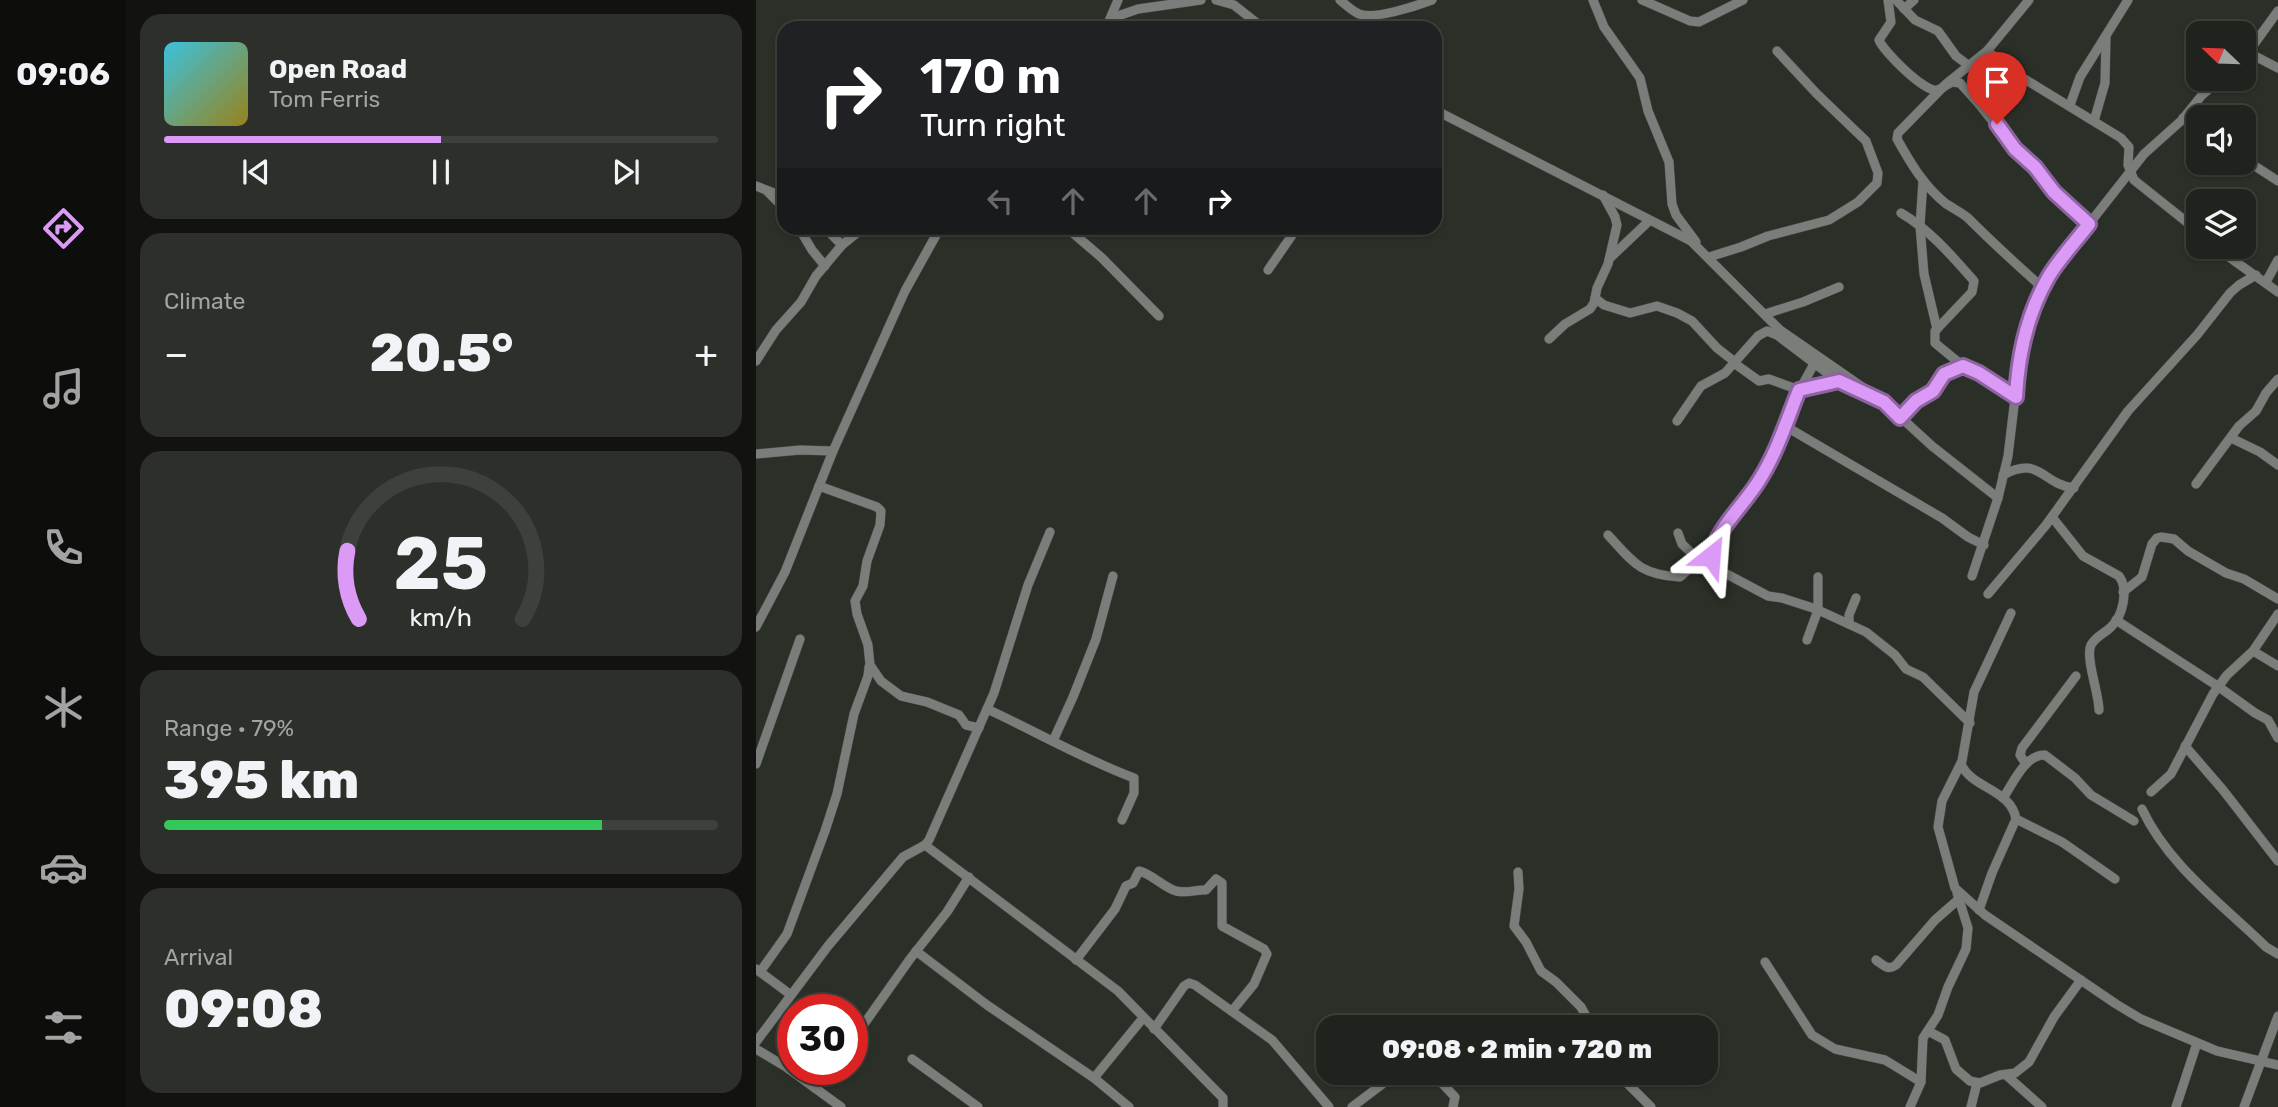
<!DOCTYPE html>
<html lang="en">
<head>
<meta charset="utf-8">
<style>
  :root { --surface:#20231d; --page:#2d2f2a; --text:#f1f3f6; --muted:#a2a4a4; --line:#3d403b; --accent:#da9af6 }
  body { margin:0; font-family:Rubik,sans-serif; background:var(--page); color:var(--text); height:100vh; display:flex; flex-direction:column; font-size:26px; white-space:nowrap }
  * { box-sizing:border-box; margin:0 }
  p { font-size:23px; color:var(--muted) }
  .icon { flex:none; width:38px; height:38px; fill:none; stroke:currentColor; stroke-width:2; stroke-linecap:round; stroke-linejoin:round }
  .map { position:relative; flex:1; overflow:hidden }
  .details { display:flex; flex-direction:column; gap:14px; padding:14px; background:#121310; width:630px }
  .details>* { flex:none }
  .banner { position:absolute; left:21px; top:21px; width:665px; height:214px; border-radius:21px; box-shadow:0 2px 5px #0004,0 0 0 2px var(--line); background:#202124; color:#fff; overflow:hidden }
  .needle { width:46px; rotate:293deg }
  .tools { position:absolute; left:1430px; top:21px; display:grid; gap:14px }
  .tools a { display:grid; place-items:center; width:70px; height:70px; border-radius:14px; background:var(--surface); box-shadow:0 2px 5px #0004,0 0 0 2px var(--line); font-size:35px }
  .speed { position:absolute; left:21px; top:994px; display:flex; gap:14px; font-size:35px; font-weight:700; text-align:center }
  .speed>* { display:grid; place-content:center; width:91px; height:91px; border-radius:50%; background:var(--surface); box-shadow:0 2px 5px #0004,0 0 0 2px var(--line); line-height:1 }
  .speed .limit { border:10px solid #d22; background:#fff; color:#111 }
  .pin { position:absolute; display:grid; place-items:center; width:60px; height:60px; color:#fff; margin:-72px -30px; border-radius:50% 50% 50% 0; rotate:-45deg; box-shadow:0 0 7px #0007 }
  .pin .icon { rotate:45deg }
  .me { position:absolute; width:77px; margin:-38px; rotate:28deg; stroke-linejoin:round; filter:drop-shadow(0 0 5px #0008) }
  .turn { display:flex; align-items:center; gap:24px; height:147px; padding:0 28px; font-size:32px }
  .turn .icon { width:91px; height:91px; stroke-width:2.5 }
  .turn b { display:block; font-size:49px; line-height:60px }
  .lanes { display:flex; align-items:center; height:66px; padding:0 28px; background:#0003; justify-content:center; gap:35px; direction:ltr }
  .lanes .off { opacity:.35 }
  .big { font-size:52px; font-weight:800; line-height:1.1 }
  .details .widget { flex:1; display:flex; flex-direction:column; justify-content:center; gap:10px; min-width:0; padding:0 24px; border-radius:21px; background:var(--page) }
  .details .dial { align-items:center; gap:0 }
  .dial svg { height:182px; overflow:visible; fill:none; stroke:var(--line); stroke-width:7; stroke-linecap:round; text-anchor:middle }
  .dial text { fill:var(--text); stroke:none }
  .song { display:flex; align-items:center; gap:21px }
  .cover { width:84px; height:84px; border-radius:10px; background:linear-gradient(135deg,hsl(190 70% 55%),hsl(50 70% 35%)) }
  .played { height:7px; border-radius:4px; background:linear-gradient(90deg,var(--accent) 50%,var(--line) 50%) }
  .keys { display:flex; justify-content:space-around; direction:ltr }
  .heat { display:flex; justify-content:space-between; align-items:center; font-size:38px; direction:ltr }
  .charge { height:10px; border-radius:5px; background:linear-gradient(90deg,#34c759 79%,var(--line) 0) }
  .trip { position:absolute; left:560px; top:1015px; width:402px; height:70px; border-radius:21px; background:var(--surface); box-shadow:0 2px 5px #0004,0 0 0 2px var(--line); font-weight:800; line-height:70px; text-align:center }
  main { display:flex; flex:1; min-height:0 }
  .tab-bar { display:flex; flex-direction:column; width:126px; justify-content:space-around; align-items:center; background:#0d0e0c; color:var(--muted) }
  .tab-bar .icon { width:49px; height:49px }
  .tab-bar .current { color:var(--accent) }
  .tab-bar b { font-size:32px; color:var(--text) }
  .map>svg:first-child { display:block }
</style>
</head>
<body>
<main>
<nav class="tab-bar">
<b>09:06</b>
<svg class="icon current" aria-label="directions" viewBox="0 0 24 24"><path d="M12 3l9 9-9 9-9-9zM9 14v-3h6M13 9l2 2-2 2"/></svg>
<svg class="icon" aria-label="music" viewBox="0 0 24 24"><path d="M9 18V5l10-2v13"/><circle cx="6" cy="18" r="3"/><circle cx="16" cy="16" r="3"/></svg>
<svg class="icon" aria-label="phone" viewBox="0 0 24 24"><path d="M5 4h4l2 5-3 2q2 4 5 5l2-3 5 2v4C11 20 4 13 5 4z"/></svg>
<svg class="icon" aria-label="climate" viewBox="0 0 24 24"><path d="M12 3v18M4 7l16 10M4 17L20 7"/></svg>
<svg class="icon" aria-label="car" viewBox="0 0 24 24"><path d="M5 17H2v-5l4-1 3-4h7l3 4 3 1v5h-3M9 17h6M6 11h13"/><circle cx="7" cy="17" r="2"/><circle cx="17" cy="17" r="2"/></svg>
<svg class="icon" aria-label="filters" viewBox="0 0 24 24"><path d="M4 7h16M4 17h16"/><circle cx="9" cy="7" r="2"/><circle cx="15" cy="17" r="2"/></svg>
</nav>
<section class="details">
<div class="widget">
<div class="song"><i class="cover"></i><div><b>Open Road</b><p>Tom Ferris</p></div></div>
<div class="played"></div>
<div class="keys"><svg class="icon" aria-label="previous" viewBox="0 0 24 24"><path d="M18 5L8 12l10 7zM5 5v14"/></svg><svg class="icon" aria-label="pause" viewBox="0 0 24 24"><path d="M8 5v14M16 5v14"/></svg><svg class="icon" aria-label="next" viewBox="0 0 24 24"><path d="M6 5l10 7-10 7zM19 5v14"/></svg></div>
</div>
<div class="widget"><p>Climate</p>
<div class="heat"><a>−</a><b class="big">20.5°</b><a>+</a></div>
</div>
<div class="widget dial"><svg viewBox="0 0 100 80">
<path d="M14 69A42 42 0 1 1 86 69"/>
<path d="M14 69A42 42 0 0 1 9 39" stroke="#da9af6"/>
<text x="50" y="56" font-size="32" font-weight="700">25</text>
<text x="50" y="72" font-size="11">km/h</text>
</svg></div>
<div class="widget"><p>Range · 79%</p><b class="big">395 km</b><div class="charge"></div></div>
<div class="widget"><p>Arrival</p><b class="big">09:08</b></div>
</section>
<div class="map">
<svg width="1522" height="1107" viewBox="0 0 1522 1107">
  <rect width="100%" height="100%" fill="#2a2f27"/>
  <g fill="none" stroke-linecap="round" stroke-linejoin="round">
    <defs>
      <g id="street">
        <polyline points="460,0 478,5 507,28"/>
        <path d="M 584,0 C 590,5 596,11 603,14 C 618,20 660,6 676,0"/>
        <polyline points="837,0 848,27 884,78 892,111 913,162 916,204 920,215 940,242"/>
        <polyline points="886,0 934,21 943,22 987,0"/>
        <path d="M 1132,0 L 1135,22 L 1123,40 C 1127,51 1169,93 1181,90 C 1186,89 1191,84 1196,82 L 1204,83 L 1222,103 L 1259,149 L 1279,167 L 1298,192 L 1333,224"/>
        <polyline points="1140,0 1159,20 1182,31 1200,56 1212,65"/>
        <path d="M 1273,0 L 1231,51 L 1190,84 L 1142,133 L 1141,139 C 1154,162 1167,185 1189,203 C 1196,208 1205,212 1212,218 C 1236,242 1261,265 1287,288"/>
        <polyline points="1148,9 1158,0"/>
        <polyline points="612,16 627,28"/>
        <polyline points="356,18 382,9 445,0"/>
        <polyline points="350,28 362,0"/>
        <polyline points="1231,51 1262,75 1365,138 1373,147 1372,165 1378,180 1442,231"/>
        <polyline points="1493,53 1522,68"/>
        <polyline points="1488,58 1522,11"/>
        <polyline points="1314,105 1324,77 1372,0"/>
        <polyline points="679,110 935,241 1024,330 1128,402 1176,446 1242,498"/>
        <polyline points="1427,118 1442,128"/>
        <polyline points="1338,121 1349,83 1350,37"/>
        <polyline points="1488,159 1522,181"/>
        <polyline points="1167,180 1164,226 1168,274 1181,329"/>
        <polyline points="0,186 28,197"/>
        <polyline points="12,192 28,208"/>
        <path d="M 1145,213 C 1174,230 1196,256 1218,281 L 1216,292 L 1179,331 L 1179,343 L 1207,366 L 1260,397"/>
        <polyline points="43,228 56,250 69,266"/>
        <polyline points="69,228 86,245"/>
        <polyline points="311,228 346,258 403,316"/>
        <polyline points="1459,247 1522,292"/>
        <polyline points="953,257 985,247 1012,236 1073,220 1102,202 1121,183 1122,173 1110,141 1061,94 1021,51"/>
        <polyline points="854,258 893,221"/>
        <polyline points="512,270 541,228"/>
        <polyline points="1510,282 1522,260"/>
        <polyline points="839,298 848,305 874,313 901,306 921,313 936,321 961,348 979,362"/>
        <polyline points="1009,314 1047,302 1083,287"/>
        <polyline points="793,339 809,324 834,309 838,303 841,288 852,264 861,225 859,217 847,195"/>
        <polyline points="0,361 20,330 45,302 60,276 86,245 107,228"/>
        <polyline points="978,363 1003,381 1013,379 1043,390"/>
        <polyline points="1058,364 1042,393 1024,440 1004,479 960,541 955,556 957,561 965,571 1012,596 1026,598 1060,609 1110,632 1139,655 1150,669 1167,677 1214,723"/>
        <polyline points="1043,390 1083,381"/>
        <polyline points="1144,418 1160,401 1177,391 1188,374 1207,366"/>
        <polyline points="921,421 945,386 969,373 1002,336 1011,331 1021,335 1079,379 1118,398"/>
        <polyline points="1029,426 1186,518 1212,537 1228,545"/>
        <polyline points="1475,438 1504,452 1522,465"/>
        <polyline points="0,454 44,450 77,451"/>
        <path d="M 1247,475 C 1285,455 1285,484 1318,488"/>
        <polyline points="1440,484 1483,426 1500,411 1510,393 1522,379"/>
        <polyline points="63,486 121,507 125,511 124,525 111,561 107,586 99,601 101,614 112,645 114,665 125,681 145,696 171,702 203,715 210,725 223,728"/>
        <path d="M 1296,517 L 1327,556 L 1363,576 C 1373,589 1367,616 1355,627 C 1348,634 1340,636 1335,645 C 1329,658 1343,693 1343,710"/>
        <polyline points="922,533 926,544 943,560"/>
        <path d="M 852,535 C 877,562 884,575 924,577 L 943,560 L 960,566"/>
        <polyline points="1216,576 1242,498 1252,456 1265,348 1287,288 1300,266 1388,154 1426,120 1446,95 1465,79"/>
        <polyline points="1367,592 1386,577 1396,544 1401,538 1405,537 1418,539 1432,551 1470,573 1488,579 1522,599"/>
        <polyline points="1232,594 1290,525 1372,411 1441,335 1474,293 1483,285 1500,275"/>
        <polyline points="1255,613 1218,692 1206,761 1186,801 1182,827 1199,888 1229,915 1360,1004 1385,1019 1461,1051 1522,1065"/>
        <polyline points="1360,620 1463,687 1499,713 1512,720 1522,738"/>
        <polyline points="1093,624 1093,615 1100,598"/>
        <polyline points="0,627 29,572 77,451 149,291 184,228"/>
        <polyline points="1051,640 1062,610 1062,577"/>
        <polyline points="1497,651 1522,666"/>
        <path d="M 231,709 C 281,732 327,759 378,778 L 378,793 L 366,820"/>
        <polyline points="297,741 317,697 340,639 357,576"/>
        <polyline points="1429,746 1467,790 1522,861"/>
        <polyline points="0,764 44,639"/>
        <path d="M 1205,764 C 1216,789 1255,789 1260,819 L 1236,873 L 1223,910"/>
        <polyline points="1270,764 1264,755 1266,748 1320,676"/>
        <polyline points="1395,792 1415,774 1457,694 1471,675 1497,651 1522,614"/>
        <path d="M 1247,798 C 1257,784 1269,754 1289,755 L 1319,778 L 1335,795 L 1378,821"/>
        <path d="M 1386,809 C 1412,865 1467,905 1510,947 L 1522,954"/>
        <polyline points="1260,819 1306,842 1359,879"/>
        <polyline points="169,845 362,991 467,1098 467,1107"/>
        <polyline points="762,872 763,889 758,926 770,942 785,971 800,982 825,1007 836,1027"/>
        <polyline points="160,951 231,1005 338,1078 373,1107"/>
        <path d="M 320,960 L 359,909 L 370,886 L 377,883 L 383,871 C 396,874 407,887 420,891 C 433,894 440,889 450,890 L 460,879 L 466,883 L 466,926 L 508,949 L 511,954 L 498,984 L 476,1011"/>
        <path d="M 1120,960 C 1127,965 1132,971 1140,965 L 1179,920 L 1203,899"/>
        <polyline points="1009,962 1056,1035 1079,1049 1129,1060 1165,1082"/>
        <polyline points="0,969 35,995"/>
        <polyline points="4,972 31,934 69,831 81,794 98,714 112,676 113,667"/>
        <polyline points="398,1029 428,986 433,983 439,985 516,1040 573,1107"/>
        <polyline points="1172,1031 1189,1040 1200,1069 1214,1081 1224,1083 1244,1075 1259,1073 1273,1062 1298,1017 1325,980"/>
        <polyline points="96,1041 154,959 191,912 213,877"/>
        <polyline points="0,1042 72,946 147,857 169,845 173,840 238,693 272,585 294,532"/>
        <polyline points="0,1049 30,1067 85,1107"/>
        <polyline points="156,1059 222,1107"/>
        <polyline points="673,1073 682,1079 699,1097 697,1107"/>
        <polyline points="861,1073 895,1107"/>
        <polyline points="1250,1075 1286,1107"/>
        <polyline points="338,1078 387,1018"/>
        <polyline points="59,1088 74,1069"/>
        <polyline points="596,1107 641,1073"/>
        <polyline points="1154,1107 1165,1082 1167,1038 1182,1015 1192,987 1210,949 1212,928 1201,893"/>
        <polyline points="1215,1107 1221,1083"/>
        <polyline points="1420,1107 1441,1043"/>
        <polyline points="1488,1107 1522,1016"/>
      </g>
    </defs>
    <use href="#street" stroke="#454a42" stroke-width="10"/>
    <use href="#street" stroke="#7a7d79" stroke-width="9"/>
  </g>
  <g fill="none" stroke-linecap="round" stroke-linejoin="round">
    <defs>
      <path id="route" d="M 955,556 C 960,529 990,503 1004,479 C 1021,452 1031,420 1043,390 L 1083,381 L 1128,402 L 1144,418 L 1160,401 L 1177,391 L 1188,374 L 1207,366 L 1223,373 L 1260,397 C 1262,356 1272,312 1293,276 C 1304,258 1320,241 1333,224 L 1298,192 L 1279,167 L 1259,149 L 1241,124"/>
    </defs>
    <use href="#route" stroke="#8e64a0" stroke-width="18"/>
    <use href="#route" stroke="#da9af6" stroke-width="12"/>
  </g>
</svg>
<div class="tools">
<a><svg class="needle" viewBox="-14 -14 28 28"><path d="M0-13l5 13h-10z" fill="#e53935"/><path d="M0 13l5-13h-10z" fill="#a2a4a4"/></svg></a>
<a><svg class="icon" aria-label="sound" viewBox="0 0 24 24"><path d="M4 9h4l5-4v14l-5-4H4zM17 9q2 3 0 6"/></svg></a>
<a><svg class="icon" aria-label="layers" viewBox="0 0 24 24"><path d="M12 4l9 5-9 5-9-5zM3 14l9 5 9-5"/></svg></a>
</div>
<div class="speed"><div class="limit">30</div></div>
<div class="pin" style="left:1241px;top:124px;background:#d93025"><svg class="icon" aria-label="arrive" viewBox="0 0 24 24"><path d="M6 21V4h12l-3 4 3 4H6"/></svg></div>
<svg class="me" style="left:955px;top:556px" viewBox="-20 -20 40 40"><path d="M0-17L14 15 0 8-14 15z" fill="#da9af6" stroke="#fff" stroke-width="4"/></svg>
<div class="trip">09:08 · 2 min · 720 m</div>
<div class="banner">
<div class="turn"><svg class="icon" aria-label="right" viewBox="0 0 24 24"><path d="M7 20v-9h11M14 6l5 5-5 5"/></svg><div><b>170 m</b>Turn right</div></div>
<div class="lanes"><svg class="icon off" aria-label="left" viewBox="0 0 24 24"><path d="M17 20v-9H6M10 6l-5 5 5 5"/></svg><svg class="icon off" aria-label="ahead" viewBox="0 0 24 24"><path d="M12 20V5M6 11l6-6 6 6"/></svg><svg class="icon off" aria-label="ahead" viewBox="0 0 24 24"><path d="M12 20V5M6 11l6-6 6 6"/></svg><svg class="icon" aria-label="right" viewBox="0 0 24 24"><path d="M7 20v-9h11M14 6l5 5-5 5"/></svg></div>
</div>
</div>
</main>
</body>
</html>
